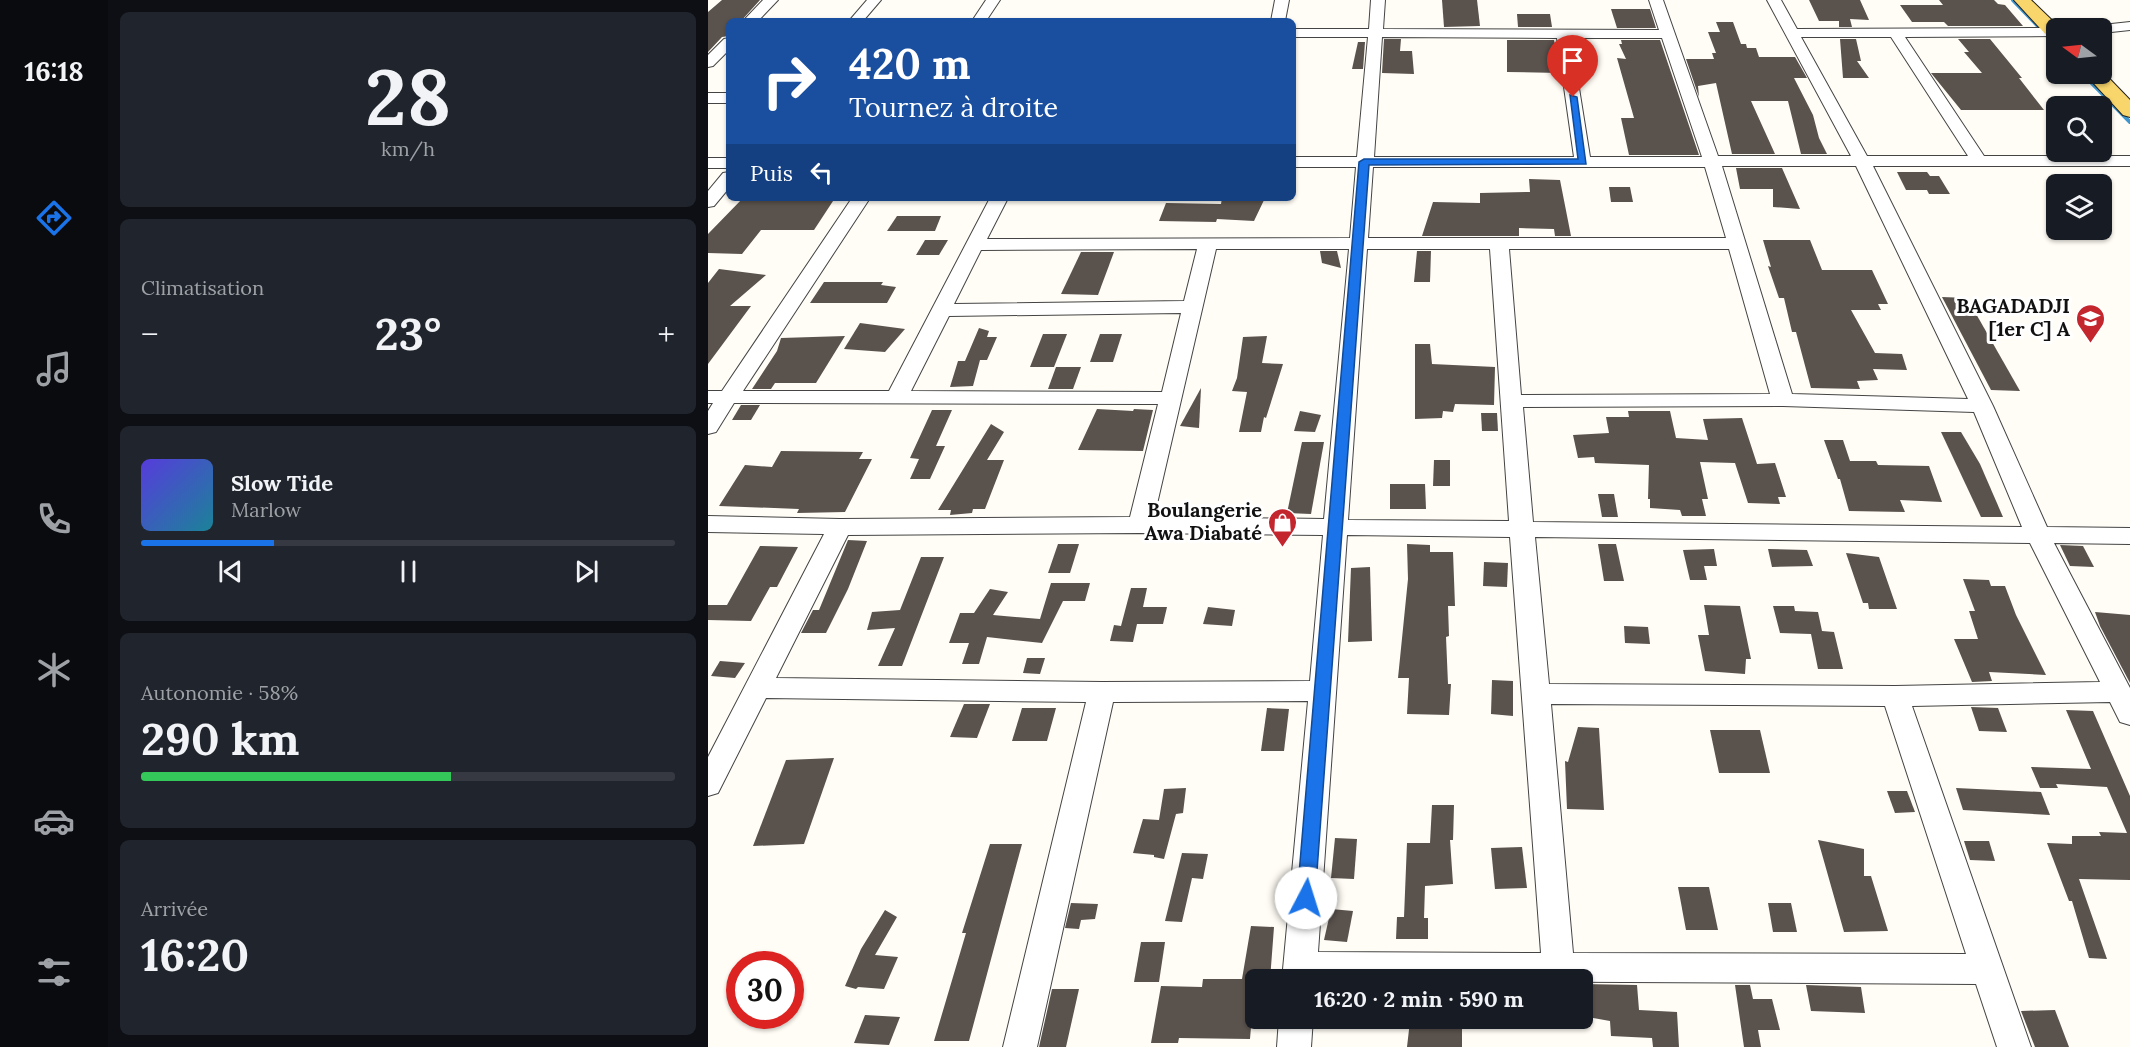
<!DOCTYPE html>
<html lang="fr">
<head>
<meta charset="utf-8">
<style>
  :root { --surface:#171b24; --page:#20242c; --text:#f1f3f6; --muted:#9ea1a6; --line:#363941; --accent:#1a73e8 }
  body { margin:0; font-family:Lora,serif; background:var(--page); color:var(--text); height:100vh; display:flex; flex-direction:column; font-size:22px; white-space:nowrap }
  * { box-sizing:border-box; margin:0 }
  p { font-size:20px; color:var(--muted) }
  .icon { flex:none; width:33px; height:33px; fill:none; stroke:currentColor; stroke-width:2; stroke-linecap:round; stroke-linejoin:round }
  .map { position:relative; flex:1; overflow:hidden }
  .side { display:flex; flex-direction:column; gap:12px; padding:12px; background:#0d0f14; width:600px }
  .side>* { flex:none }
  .banner { position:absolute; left:18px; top:18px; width:570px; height:183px; border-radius:9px; box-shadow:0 2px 4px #0004; background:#1a4fa0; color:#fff; overflow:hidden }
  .needle { width:39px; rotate:285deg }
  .fabs { position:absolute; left:1338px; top:18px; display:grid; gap:12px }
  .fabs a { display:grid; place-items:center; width:66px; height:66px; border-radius:9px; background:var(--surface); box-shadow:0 2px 4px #0004; font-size:30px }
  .speed { position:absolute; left:18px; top:951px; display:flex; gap:12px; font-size:30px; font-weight:700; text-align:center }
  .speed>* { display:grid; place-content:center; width:78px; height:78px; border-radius:50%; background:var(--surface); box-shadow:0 2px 4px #0004; line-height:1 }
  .speed .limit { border:9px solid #d22; background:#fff; color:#111 }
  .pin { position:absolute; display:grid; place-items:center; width:51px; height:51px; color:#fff; margin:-62px -26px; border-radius:50% 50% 50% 0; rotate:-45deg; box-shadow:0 0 6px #0007 }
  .pin .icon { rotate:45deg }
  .me { position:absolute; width:66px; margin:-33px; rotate:5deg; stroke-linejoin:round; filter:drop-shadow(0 0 4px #0008) }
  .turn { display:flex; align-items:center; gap:21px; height:126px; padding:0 24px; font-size:27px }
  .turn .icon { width:78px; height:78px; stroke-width:2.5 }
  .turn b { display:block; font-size:42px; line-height:51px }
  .then { display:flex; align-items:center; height:57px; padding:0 24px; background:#0003; gap:12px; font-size:22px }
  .big { font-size:45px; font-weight:800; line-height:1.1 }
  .side .tile { flex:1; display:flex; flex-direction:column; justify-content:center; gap:9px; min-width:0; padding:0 21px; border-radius:9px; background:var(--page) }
  .side .dial { align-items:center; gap:0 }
  .dial b { font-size:78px; line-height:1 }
  .song { display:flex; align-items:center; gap:18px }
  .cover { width:72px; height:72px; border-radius:9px; background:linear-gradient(135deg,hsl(250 70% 55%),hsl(190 70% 35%)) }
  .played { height:6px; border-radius:3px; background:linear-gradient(90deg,var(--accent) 25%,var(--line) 25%) }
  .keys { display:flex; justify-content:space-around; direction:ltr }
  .heat { display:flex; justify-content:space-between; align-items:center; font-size:33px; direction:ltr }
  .charge { height:9px; border-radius:4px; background:linear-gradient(90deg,#34c759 58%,var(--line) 0) }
  .trip { position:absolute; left:537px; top:969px; width:348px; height:60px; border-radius:9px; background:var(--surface); box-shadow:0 2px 4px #0004; font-weight:800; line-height:60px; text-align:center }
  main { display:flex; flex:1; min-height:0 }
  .menu { display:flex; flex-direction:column; width:108px; justify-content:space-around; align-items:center; background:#090b0e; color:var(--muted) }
  .menu .icon { width:42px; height:42px }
  .menu .on { color:var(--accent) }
  .menu b { font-size:27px; color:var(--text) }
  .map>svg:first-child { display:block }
</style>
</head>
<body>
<main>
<nav class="menu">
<b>16:18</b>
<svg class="icon on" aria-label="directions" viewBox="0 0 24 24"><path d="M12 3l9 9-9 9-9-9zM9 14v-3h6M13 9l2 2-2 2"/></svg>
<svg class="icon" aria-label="music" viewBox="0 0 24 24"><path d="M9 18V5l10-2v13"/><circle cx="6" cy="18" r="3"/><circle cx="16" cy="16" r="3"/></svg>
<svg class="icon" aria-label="phone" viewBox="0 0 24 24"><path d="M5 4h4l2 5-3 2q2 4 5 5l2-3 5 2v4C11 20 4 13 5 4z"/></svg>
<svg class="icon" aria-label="climate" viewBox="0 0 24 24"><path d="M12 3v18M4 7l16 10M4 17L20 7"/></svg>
<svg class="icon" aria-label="car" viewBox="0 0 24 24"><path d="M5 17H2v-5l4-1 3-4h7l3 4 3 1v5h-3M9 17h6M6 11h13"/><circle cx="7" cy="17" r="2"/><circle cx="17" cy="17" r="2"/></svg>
<svg class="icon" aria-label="filters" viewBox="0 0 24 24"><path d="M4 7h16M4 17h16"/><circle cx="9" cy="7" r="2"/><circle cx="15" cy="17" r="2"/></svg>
</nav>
<section class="side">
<div class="tile dial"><b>28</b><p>km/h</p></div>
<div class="tile"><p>Climatisation</p>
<div class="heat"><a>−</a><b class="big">23°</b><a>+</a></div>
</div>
<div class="tile">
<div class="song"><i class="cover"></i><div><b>Slow Tide</b><p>Marlow</p></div></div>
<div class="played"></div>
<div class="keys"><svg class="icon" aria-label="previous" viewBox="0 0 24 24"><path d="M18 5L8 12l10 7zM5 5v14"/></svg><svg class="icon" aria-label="pause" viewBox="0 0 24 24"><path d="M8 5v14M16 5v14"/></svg><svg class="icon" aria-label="next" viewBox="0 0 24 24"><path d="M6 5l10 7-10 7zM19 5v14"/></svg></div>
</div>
<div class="tile"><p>Autonomie · 58%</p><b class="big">290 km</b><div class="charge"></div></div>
<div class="tile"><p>Arrivée</p><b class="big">16:20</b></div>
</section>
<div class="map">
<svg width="1422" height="1047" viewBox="0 0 1422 1047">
  <rect width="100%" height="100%" fill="#fffdf5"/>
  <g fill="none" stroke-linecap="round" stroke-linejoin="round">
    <g stroke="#3f96cf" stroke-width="4">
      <polyline points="1305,0 1348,45"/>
      <polyline points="1375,74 1422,122"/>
    </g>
  </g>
  <g fill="#5a524d">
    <polygon points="14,0 52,0 33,21 21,21 21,36 14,37 0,52 0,12"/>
    <polygon points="734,0 769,0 772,26 736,27"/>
    <polygon points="1101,0 1152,0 1161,20 1142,19 1144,27 1131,27 1131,21 1111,21"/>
    <polygon points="1231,0 1286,0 1290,4 1297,5 1315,26 1240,26 1236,22 1204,22 1192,5 1235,5"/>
    <polygon points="903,9 942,9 948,28 909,28"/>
    <polygon points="809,14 842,14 844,27 810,27"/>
    <polygon points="1008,22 1025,22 1033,44 1038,44 1039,48 1048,48 1051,57 1087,57 1099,78 1086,78 1105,115 1111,138 1119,154 1093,154 1080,101 1043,101 1067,154 1024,154 1008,83 990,86 991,97 978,59 1006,59 1004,53 1008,53 1000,32 1012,32"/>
    <polygon points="676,39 693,39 692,51 704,51 706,74 674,73"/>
    <polygon points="1132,39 1148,39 1153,61 1149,61 1161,78 1135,78"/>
    <polygon points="1250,39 1282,39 1314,78 1311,78 1336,110 1253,110 1223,73 1274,73 1256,52 1261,52"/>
    <polygon points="799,40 846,40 852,73 799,72"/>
    <polygon points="913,40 952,40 991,155 921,155 913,118 926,118 909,58 918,59 911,44 914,44"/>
    <polygon points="650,42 657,42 655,69 644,69"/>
    <polygon points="1028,168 1074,168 1092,209 1065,207 1065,189 1032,189"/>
    <polygon points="1189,172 1219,172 1222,176 1231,176 1242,194 1221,194 1219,190 1198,190"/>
    <polygon points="821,179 852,180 863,236 847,236 846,229 811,228 811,236 714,236 725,202 772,203 772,193 822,192"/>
    <polygon points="901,187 922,187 925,202 903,202"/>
    <polygon points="35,198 127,198 106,230 53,230 34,254 0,253 0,234"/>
    <polygon points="514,198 557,198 546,221 509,219 508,222 451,221 458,203 513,204"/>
    <polygon points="189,216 233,216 227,231 179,231"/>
    <polygon points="217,240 240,240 231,255 208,255"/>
    <polygon points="1055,240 1102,240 1114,270 1164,270 1180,304 1170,304 1173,310 1143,310 1167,353 1194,354 1199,370 1165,369 1170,380 1149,381 1152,389 1103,388 1088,332 1084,332 1076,298 1071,298 1060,266 1063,267"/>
    <polygon points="612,251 629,251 633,268 614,263"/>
    <polygon points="709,251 723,251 722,282 706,282"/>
    <polygon points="373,252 406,252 390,295 353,294"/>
    <polygon points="11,269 58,275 22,306 43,306 0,364 0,283"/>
    <polygon points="116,282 175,282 173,285 188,287 179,303 102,303"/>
    <polygon points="1234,297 1259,298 1312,391 1283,390"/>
    <polygon points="152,323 197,329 177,352 136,349"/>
    <polygon points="271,328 281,331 279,337 289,337 279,360 272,360 265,386 242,387 250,361 257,361"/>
    <polygon points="335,334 359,334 346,367 322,367"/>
    <polygon points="392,334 414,334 405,362 382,362"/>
    <polygon points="137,336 108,383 67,383 63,389 44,389 69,351 73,338"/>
    <polygon points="559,336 554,363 575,364 558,418 556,417 553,432 531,432 539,392 524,391 529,378 535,337"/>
    <polygon points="707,344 722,344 724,364 787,367 786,405 747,404 745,412 735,411 734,418 707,419"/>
    <polygon points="348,367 373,367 365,389 340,389"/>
    <polygon points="493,388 491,428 472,426"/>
    <polygon points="33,405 52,405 43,420 24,420"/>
    <polygon points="389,409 425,411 426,409 445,410 435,451 370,450"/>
    <polygon points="224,410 244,410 228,446 237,446 222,479 202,479 211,459 202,458"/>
    <polygon points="592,411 613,415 607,432 586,431"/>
    <polygon points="920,411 962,411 968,438 1000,440 995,419 1034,418 1049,464 1067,463 1078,497 1070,497 1072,504 1040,503 1027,463 992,462 1000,499 994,499 998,516 974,516 972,510 942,508 942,499 940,499 941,465 887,463 886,457 870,458 865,435 901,433 898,417 921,417"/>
    <polygon points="773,413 789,413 790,431 774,431"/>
    <polygon points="283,424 296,432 279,460 296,460 277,509 265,509 264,513 242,515 243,510 230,510"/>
    <polygon points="1233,432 1253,432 1272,464 1295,517 1273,517"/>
    <polygon points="1116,440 1135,440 1142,461 1168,461 1170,465 1221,466 1234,502 1192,500 1197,512 1141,511 1132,479 1130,479"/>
    <polygon points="594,442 616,442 603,514 579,513"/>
    <polygon points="73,451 155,452 151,459 164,459 137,512 89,513 91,509 11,506 37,465 64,467"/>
    <polygon points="726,460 742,460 742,486 725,486"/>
    <polygon points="682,484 717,484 718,509 682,509"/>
    <polygon points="890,494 906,494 910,517 894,517"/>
    <polygon points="140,540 159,541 140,589 118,633 93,633 105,610 111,610"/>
    <polygon points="350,544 371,544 362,573 340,573"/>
    <polygon points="699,544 722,545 722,552 745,552 747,606 740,606 741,636 738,637 740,684 743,684 741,715 699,714 701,678 690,678 700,579"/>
    <polygon points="890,544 908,544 916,581 896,581"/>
    <polygon points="1352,545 1375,546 1386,567 1362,566"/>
    <polygon points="52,546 90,547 69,587 62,587 43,621 0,620 0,605 19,605"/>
    <polygon points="1006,549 1009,566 996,566 999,580 982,580 975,550"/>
    <polygon points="1060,549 1099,550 1105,566 1064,567"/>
    <polygon points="1138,553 1171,557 1189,609 1161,609 1160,603 1155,603"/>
    <polygon points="213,557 236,557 194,666 170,666 187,628 159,630 164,612 192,610"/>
    <polygon points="776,562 800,563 799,587 775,586"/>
    <polygon points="662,567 664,641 640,642 643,568"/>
    <polygon points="1255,579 1281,580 1283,586 1297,586 1308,615 1338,675 1281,672 1284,681 1264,682 1246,639 1270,639 1261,611 1267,611"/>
    <polygon points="343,583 382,583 377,601 355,601 334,643 279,637 271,664 254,664 261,643 241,643 252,613 266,613 282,589 300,592 285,615 332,619"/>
    <polygon points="423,588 439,588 435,607 459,607 455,624 429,624 425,642 402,641 406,625 413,626"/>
    <polygon points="996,605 1032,606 1043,659 1038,659 1037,674 997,671 990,635 1001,635"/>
    <polygon points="1065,606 1086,606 1087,611 1110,612 1114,631 1126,632 1135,669 1110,669 1103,634 1072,633"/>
    <polygon points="500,607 527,610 524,626 495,624"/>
    <polygon points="1387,612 1422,615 1422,683 1392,626"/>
    <polygon points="916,626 940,627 942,644 917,643"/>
    <polygon points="319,658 337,658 332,674 315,673"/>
    <polygon points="12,661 37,663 27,678 3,676"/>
    <polygon points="784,680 805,681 805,716 783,714"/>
    <polygon points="256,704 282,704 269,738 242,737"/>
    <polygon points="1263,707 1290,708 1299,732 1271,731"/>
    <polygon points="314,708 348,708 339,741 304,741"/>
    <polygon points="559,708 581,709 576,751 553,751"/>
    <polygon points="1358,710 1385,711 1422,796 1422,880 1371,879 1399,959 1381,958 1364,901 1361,901 1339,843 1364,844 1364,836 1393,836 1391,832 1419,833 1399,787 1348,784 1350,788 1332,788 1323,767 1383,769"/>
    <polygon points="870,727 891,728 896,810 859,809 857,761 860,762"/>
    <polygon points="1002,730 1052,730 1062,773 1011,773"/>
    <polygon points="126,758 96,844 45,846 78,760"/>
    <polygon points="478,788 475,813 468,814 456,859 446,857 446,855 425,853 435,819 451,820 456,789"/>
    <polygon points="1248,788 1333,792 1342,815 1255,810"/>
    <polygon points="1179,791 1199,791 1207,812 1187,813"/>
    <polygon points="724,805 746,805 745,840 742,840 745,884 717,886 716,918 720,918 720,939 688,939 689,917 696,917 699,843 722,843"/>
    <polygon points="627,838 649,839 646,879 623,878"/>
    <polygon points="1110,840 1156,849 1156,876 1163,876 1180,931 1136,932"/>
    <polygon points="1256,841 1281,841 1287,861 1262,860"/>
    <polygon points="282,844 314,844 261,1041 226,1041 258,933 254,933"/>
    <polygon points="814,847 819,888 787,889 783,848"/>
    <polygon points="474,853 500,854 495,879 484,878 474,922 457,921"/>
    <polygon points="970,887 1001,887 1010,930 978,930"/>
    <polygon points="363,903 390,904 387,919 373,920 371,929 357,928"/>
    <polygon points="1060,903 1083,903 1089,932 1065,932"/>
    <polygon points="623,909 645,911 639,942 616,940"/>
    <polygon points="177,910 189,917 167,955 190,957 176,989 150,987 148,989 137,986 153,949"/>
    <polygon points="543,926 566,927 562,980 548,980 548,1003 545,1003 542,1039 471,1038 470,1043 443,1043 453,986 494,987 495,979 534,979"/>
    <polygon points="433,942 457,942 451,982 426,982"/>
    <polygon points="874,984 929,985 931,1010 969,1012 971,1047 945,1047 944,1038 903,1036 902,1021 874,1016"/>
    <polygon points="1027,985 1042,985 1045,999 1064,999 1072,1030 1050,1030 1053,1047 1036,1047"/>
    <polygon points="1098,985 1153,987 1157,1013 1103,1011"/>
    <polygon points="344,989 371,989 358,1047 331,1047"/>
    <polygon points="1347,1010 1361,1047 1327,1047 1313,1011"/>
    <polygon points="157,1015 192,1017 181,1045 146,1043"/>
    <polygon points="702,1021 718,1023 718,1026 754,1028 754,1047 699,1047"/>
  </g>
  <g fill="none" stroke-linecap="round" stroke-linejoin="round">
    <defs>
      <g id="minor">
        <polygon points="55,0 70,0 50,21 35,21"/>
        <polygon points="159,0 173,0 155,21 141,21"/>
        <polygon points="278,0 292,0 278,21 264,21"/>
        <polygon points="567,0 581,0 577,21 563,21"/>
        <path d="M 663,0 L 677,0 L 675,29 L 951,30 L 941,0 L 955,0 L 1010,156 L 1143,156 L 1059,0 L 1073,0 L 1089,29 L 1349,28 L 1348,36 L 1346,36 L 1197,37 L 1276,156 L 1422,156 L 1422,166 L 1165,166 L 1285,406 L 1339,527 L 1422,528 L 1422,544 L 1346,543 L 1422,688 L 1422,725 L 1412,722 L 1402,702 L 1204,706 L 1323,1047 L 1289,1047 L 1268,984 L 574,980 L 600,701 L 405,702 L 329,1047 L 295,1047 L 378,702 L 58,698 L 10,793 L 0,796 L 0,757 L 116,534 L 0,532 L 0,516 L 132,519 L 422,517 L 450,404 L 26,403 L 8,432 L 0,434 L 0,411 L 5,403 L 0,403 L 0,391 L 14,391 L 144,198 L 162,198 L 35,391 L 181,391 L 282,198 L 300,198 L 279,239 L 642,238 L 648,167 L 585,167 L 585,157 L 649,157 L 660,37 L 585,37 L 585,29 L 661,29 ZM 674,37 L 849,38 L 866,157 L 666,157 ZM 1093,37 L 1183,37 L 1260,156 L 1159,156 ZM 863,38 L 954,38 L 994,157 L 882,157 ZM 1014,166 L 1148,166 L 1260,399 L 1084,394 ZM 665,167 L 997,167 L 1018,238 L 660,238 ZM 489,249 L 476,301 L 246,304 L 273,250 ZM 508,249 L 641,249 L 616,519 L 446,517 ZM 659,249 L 782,249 L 801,521 L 640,520 ZM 801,249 L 1021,249 L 1062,394 L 813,395 ZM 473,313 L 454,392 L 203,391 L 241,316 ZM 1075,406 L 1266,412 L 1314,527 L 825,522 L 815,407 ZM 432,533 L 615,535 L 602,681 L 394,682 L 68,678 L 140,535 ZM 639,535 L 802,537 L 833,953 L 610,952 ZM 827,537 L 1322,543 L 1392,682 L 1187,686 L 841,684 ZM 843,704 L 1177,706 L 1258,954 L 865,953 Z"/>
        <polygon points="1422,22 1422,30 1394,33 1394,28 1387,28 1394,25"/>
        <polygon points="21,38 21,50 5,66 0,67 0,55 16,39"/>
        <rect x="0" y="93" width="21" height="10"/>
        <rect x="0" y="158" width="21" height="10"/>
        <polygon points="21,172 21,188 6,206 0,207 0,191 15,173"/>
        <polygon points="571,1018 605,1018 603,1047 569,1047"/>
      </g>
      <g id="major">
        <polygon points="1306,0 1323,0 1352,28 1348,28 1348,40 1342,39"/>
        <polygon points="1394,71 1422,100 1422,117 1415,115 1377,74 1394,74"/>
      </g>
    </defs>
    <use href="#minor" stroke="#444" stroke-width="2"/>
    <use href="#major" stroke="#222" stroke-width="2"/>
    <use href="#minor" fill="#fff" fill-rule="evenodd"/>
    <use href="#major" fill="#f9d66b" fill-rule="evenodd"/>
  </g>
  <polygon fill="#1a73e8" stroke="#114b97" stroke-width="1.5" points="862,95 869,97 878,164 661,165 607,898 604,903 598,905 592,903 589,898 651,162 656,159 870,159"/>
  <defs>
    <symbol id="school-pin" viewBox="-11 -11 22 30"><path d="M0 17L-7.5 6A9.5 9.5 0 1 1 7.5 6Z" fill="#c4262e" stroke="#fff"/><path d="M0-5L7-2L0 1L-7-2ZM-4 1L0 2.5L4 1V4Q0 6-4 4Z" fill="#fff"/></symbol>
    <symbol id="shop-pin" viewBox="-11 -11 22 30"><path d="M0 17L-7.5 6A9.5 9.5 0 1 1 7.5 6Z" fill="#c4262e" stroke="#fff"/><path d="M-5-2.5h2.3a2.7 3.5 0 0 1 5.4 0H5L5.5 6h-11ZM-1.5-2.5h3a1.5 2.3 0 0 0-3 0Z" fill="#fff"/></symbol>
  </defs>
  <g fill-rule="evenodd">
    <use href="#school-pin" x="1366" y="302" width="33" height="45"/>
    <use href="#shop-pin" x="558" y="506" width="33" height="45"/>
  </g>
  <g text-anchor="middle" stroke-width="6" stroke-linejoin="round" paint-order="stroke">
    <g font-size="20" font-weight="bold" fill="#111" stroke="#fff" text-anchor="end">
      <text x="1362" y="313">BAGADADJI<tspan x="1362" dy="23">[1er C] A</tspan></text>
      <text x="554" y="517">Boulangerie<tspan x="554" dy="23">Awa Diabaté</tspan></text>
    </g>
  </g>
</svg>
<div class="fabs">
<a><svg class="needle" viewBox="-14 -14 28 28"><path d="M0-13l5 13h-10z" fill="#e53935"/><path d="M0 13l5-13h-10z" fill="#9ea1a6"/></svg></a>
<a><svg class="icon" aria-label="search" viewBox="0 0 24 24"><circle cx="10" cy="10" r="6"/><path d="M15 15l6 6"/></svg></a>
<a><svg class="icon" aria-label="layers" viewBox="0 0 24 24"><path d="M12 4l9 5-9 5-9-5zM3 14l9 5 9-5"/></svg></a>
</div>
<div class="speed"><div class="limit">30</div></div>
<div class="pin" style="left:865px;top:97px;background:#d93025"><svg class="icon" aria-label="arrive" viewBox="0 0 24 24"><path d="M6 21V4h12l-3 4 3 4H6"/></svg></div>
<svg class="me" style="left:598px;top:898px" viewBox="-20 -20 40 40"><circle r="19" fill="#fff"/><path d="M0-13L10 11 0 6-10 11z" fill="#1a73e8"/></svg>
<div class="trip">16:20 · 2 min · 590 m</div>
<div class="banner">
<div class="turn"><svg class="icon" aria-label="right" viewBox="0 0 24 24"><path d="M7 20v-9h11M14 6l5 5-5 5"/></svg><div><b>420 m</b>Tournez à droite</div></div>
<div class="then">Puis<svg class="icon" aria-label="left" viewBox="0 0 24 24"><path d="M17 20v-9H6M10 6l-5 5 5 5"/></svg></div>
</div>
</div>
</main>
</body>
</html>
